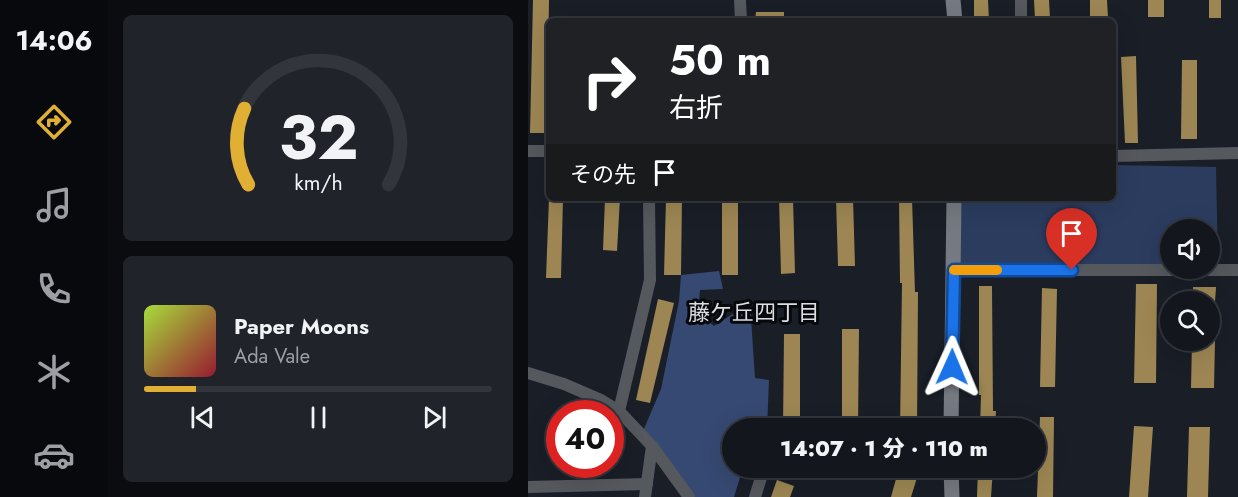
<!DOCTYPE html>
<html lang="ja">
<head>
<meta charset="utf-8">
<style>
  :root { --surface:#13161d; --page:#20232a; --text:#f1f3f6; --muted:#9d9fa4; --line:#32353b; --accent:#e1af34 }
  body { margin:0; font-family:Jost,"Noto Sans JP",sans-serif; background:var(--page); color:var(--text); height:100vh; display:flex; flex-direction:column; font-size:22px; white-space:nowrap }
  * { box-sizing:border-box; margin:0 }
  p { font-size:20px; color:var(--muted) }
  .icon { flex:none; width:33px; height:33px; fill:none; stroke:currentColor; stroke-width:2; stroke-linecap:round; stroke-linejoin:round }
  .map { position:relative; flex:1; overflow:hidden }
  .drawer { display:flex; flex-direction:column; gap:15px; padding:15px; background:#0a0c10; width:420px }
  .drawer>* { flex:none }
  .top-card { position:absolute; left:18px; top:18px; width:570px; height:183px; border-radius:9px; box-shadow:0 6px 24px #0002,0 0 0 2px var(--line); background:#202124; color:#fff; overflow:hidden }
  .tools { position:absolute; left:632px; top:219px; display:grid; gap:12px }
  .tools a { display:grid; place-items:center; width:60px; height:60px; border-radius:50%; background:var(--surface); box-shadow:0 6px 24px #0002,0 0 0 2px var(--line); font-size:30px }
  .speed { position:absolute; left:18px; top:400px; display:flex; gap:12px; font-size:30px; font-weight:700; text-align:center }
  .speed>* { display:grid; place-content:center; width:78px; height:78px; border-radius:50%; background:var(--surface); box-shadow:0 6px 24px #0002,0 0 0 2px var(--line); line-height:1 }
  .speed .limit { border:9px solid #d22; background:#fff; color:#111 }
  .pin { position:absolute; display:grid; place-items:center; width:51px; height:51px; color:#fff; margin:-62px -26px; border-radius:50% 50% 50% 0; rotate:-45deg; box-shadow:0 0 6px #0007 }
  .pin .icon { rotate:45deg }
  .me { position:absolute; width:66px; margin:-33px; rotate:1deg; stroke-linejoin:round; filter:drop-shadow(0 0 4px #0008) }
  .turn { display:flex; align-items:center; gap:21px; height:126px; padding:0 24px; font-size:27px }
  .turn .icon { width:78px; height:78px; stroke-width:2.5 }
  .turn b { display:block; font-size:42px; line-height:51px }
  .then { display:flex; align-items:center; height:57px; padding:0 24px; background:#0003; gap:12px; font-size:22px }
  .drawer .card { flex:1; display:flex; flex-direction:column; justify-content:center; gap:9px; min-width:0; padding:0 21px; border-radius:9px; background:var(--page) }
  .drawer .dial { align-items:center; gap:0 }
  .dial svg { height:156px; overflow:visible; fill:none; stroke:var(--line); stroke-width:7; stroke-linecap:round; text-anchor:middle }
  .dial text { fill:var(--text); stroke:none }
  .song { display:flex; align-items:center; gap:18px }
  .cover { width:72px; height:72px; border-radius:9px; background:linear-gradient(135deg,hsl(80 70% 55%),hsl(350 70% 35%)) }
  .played { height:6px; border-radius:3px; background:linear-gradient(90deg,var(--accent) 15%,var(--line) 15%) }
  .keys { display:flex; justify-content:space-around; direction:ltr }
  .trip { position:absolute; left:194px; top:418px; width:324px; height:60px; border-radius:30px; background:var(--surface); box-shadow:0 6px 24px #0002,0 0 0 2px var(--line); font-weight:800; line-height:60px; text-align:center }
  main { display:flex; flex:1; min-height:0 }
  .dock { display:flex; flex-direction:column; width:108px; justify-content:space-around; align-items:center; background:#08090c; color:var(--muted) }
  .dock .icon { width:42px; height:42px }
  .dock .current { color:var(--accent) }
  .dock b { font-size:27px; color:var(--text) }
  .map>svg:first-child { display:block }
</style>
</head>
<body>
<main>
<nav class="dock">
<b>14:06</b>
<svg class="icon current" aria-label="directions" viewBox="0 0 24 24"><path d="M12 3l9 9-9 9-9-9zM9 14v-3h6M13 9l2 2-2 2"/></svg>
<svg class="icon" aria-label="music" viewBox="0 0 24 24"><path d="M9 18V5l10-2v13"/><circle cx="6" cy="18" r="3"/><circle cx="16" cy="16" r="3"/></svg>
<svg class="icon" aria-label="phone" viewBox="0 0 24 24"><path d="M5 4h4l2 5-3 2q2 4 5 5l2-3 5 2v4C11 20 4 13 5 4z"/></svg>
<svg class="icon" aria-label="climate" viewBox="0 0 24 24"><path d="M12 3v18M4 7l16 10M4 17L20 7"/></svg>
<svg class="icon" aria-label="car" viewBox="0 0 24 24"><path d="M5 17H2v-5l4-1 3-4h7l3 4 3 1v5h-3M9 17h6M6 11h13"/><circle cx="7" cy="17" r="2"/><circle cx="17" cy="17" r="2"/></svg>
</nav>
<section class="drawer">
<div class="card dial"><svg viewBox="0 0 100 80">
<path d="M14 69A42 42 0 1 1 86 69"/>
<path d="M14 69A42 42 0 0 1 12 30" stroke="#e1af34"/>
<text x="50" y="56" font-size="32" font-weight="700">32</text>
<text x="50" y="72" font-size="11">km/h</text>
</svg></div>
<div class="card">
<div class="song"><i class="cover"></i><div><b>Paper Moons</b><p>Ada Vale</p></div></div>
<div class="played"></div>
<div class="keys"><svg class="icon" aria-label="previous" viewBox="0 0 24 24"><path d="M18 5L8 12l10 7zM5 5v14"/></svg><svg class="icon" aria-label="pause" viewBox="0 0 24 24"><path d="M8 5v14M16 5v14"/></svg><svg class="icon" aria-label="next" viewBox="0 0 24 24"><path d="M6 5l10 7-10 7zM19 5v14"/></svg></div>
</div>
</section>
<div class="map">
<svg width="710" height="497" viewBox="0 0 710 497">
  <rect width="100%" height="100%" fill="#191e27"/>
  <polygon fill="#2b3c5f" points="585,165 688,167 690,265 681,265 681,230 642,230 642,265 429,265 432,198 585,198"/>
  <polygon fill="#364972" points="191,271 195,289 172,290 170,313 186,326 222,303 227,378 241,380 239,429 204,429 204,468 215,468 206,497 167,497 115,431 133,389 151,301 153,275"/>
  <g fill="#9d8653">
    <polygon points="5,0 21,0 19,133 2,133"/>
    <polygon points="446,0 460,0 461,21 446,21"/>
    <polygon points="506,0 521,0 522,19 507,19"/>
    <polygon points="562,0 579,0 580,18 562,19"/>
    <rect x="620" y="0" width="16" height="17"/>
    <rect x="681" y="0" width="12" height="18"/>
    <polygon points="228,12 256,12 256,21 227,21"/>
    <polygon points="608,56 610,143 597,143 593,57"/>
    <polygon points="654,60 669,60 669,139 653,139"/>
    <polygon points="21,198 35,198 33,278 18,278"/>
    <polygon points="77,198 92,198 89,251 75,250"/>
    <polygon points="138,198 154,198 153,275 136,275"/>
    <rect x="194" y="198" width="16" height="77"/>
    <polygon points="251,198 265,198 267,273 253,274"/>
    <polygon points="308,198 325,198 327,266 310,266"/>
    <polygon points="371,198 384,198 387,292 390,292 389,429 372,429 374,283 372,283"/>
    <polygon points="608,284 629,284 628,383 606,383"/>
    <polygon points="451,286 464,286 465,411 468,411 467,429 452,429 453,395 451,395"/>
    <polygon points="665,287 688,287 687,302 665,302"/>
    <polygon points="514,288 529,289 527,387 512,387"/>
    <polygon points="130,299 146,303 122,403 108,400"/>
    <polygon points="314,329 331,329 330,429 314,429"/>
    <polygon points="256,334 272,334 272,429 255,429"/>
    <polygon points="664,340 687,340 686,388 663,388"/>
    <polygon points="512,417 526,417 525,497 509,497"/>
    <polygon points="606,426 625,427 620,497 601,497"/>
    <polygon points="661,427 682,427 680,497 659,497"/>
    <polygon points="371,468 392,468 383,497 363,497"/>
    <polygon points="450,468 465,468 463,497 449,497"/>
    <polygon points="249,480 266,486 262,497 243,497"/>
  </g>
  <g fill="none" stroke-linecap="round" stroke-linejoin="round">
    <g stroke="#55585d" stroke-width="12">
      <polyline points="212,0 213,21"/>
      <polyline points="493,0 493,21"/>
      <polyline points="0,151 21,151"/>
      <polyline points="585,156 710,153"/>
      <polyline points="426,270 710,270"/>
      <polyline points="0,373 36,384 73,400 91,411 124,446 161,497"/>
      <polyline points="91,411 122,280 121,198"/>
      <polyline points="0,487 119,484"/>
      <polyline points="117,497 124,446"/>
      <polyline points="227,497 236,468"/>
    </g>
    <g stroke="#757981" stroke-width="15">
      <polyline points="425,0 427,21"/>
      <polyline points="423,429 426,198"/>
      <polyline points="423,468 424,497"/>
    </g>
  </g>
  <g fill="none" stroke-linecap="round" stroke-linejoin="round">
    <defs>
      <polyline id="route" points="424,367 426,270 544,270"/>
    </defs>
    <use href="#route" stroke="#114b97" stroke-width="15"/>
    <use href="#route" stroke="#1a73e8" stroke-width="10"/>
    <polyline stroke="#f59e0b" stroke-width="10" points="426,270 469,270"/>
  </g>
  <g text-anchor="middle" stroke-width="6" stroke-linejoin="round" paint-order="stroke">
    <g font-size="22" fill="#dadde3" stroke="#06080c">
      <text x="226" y="320">藤ケ丘四丁目</text>
    </g>
  </g>
</svg>
<div class="tools">
<a><svg class="icon" aria-label="sound" viewBox="0 0 24 24"><path d="M4 9h4l5-4v14l-5-4H4zM17 9q2 3 0 6"/></svg></a>
<a><svg class="icon" aria-label="search" viewBox="0 0 24 24"><circle cx="10" cy="10" r="6"/><path d="M15 15l6 6"/></svg></a>
</div>
<div class="speed"><div class="limit">40</div></div>
<div class="pin" style="left:544px;top:270px;background:#d93025"><svg class="icon" aria-label="arrive" viewBox="0 0 24 24"><path d="M6 21V4h12l-3 4 3 4H6"/></svg></div>
<svg class="me" style="left:424px;top:367px" viewBox="-20 -20 40 40"><path d="M0-17L14 15 0 8-14 15z" fill="#1a73e8" stroke="#fff" stroke-width="4"/></svg>
<div class="trip">14:07 · 1 分 · 110 m</div>
<div class="top-card">
<div class="turn"><svg class="icon" aria-label="right" viewBox="0 0 24 24"><path d="M7 20v-9h11M14 6l5 5-5 5"/></svg><div><b>50 m</b>右折</div></div>
<div class="then">その先<svg class="icon" aria-label="arrive" viewBox="0 0 24 24"><path d="M6 21V4h12l-3 4 3 4H6"/></svg></div>
</div>
</div>
</main>
</body>
</html>
